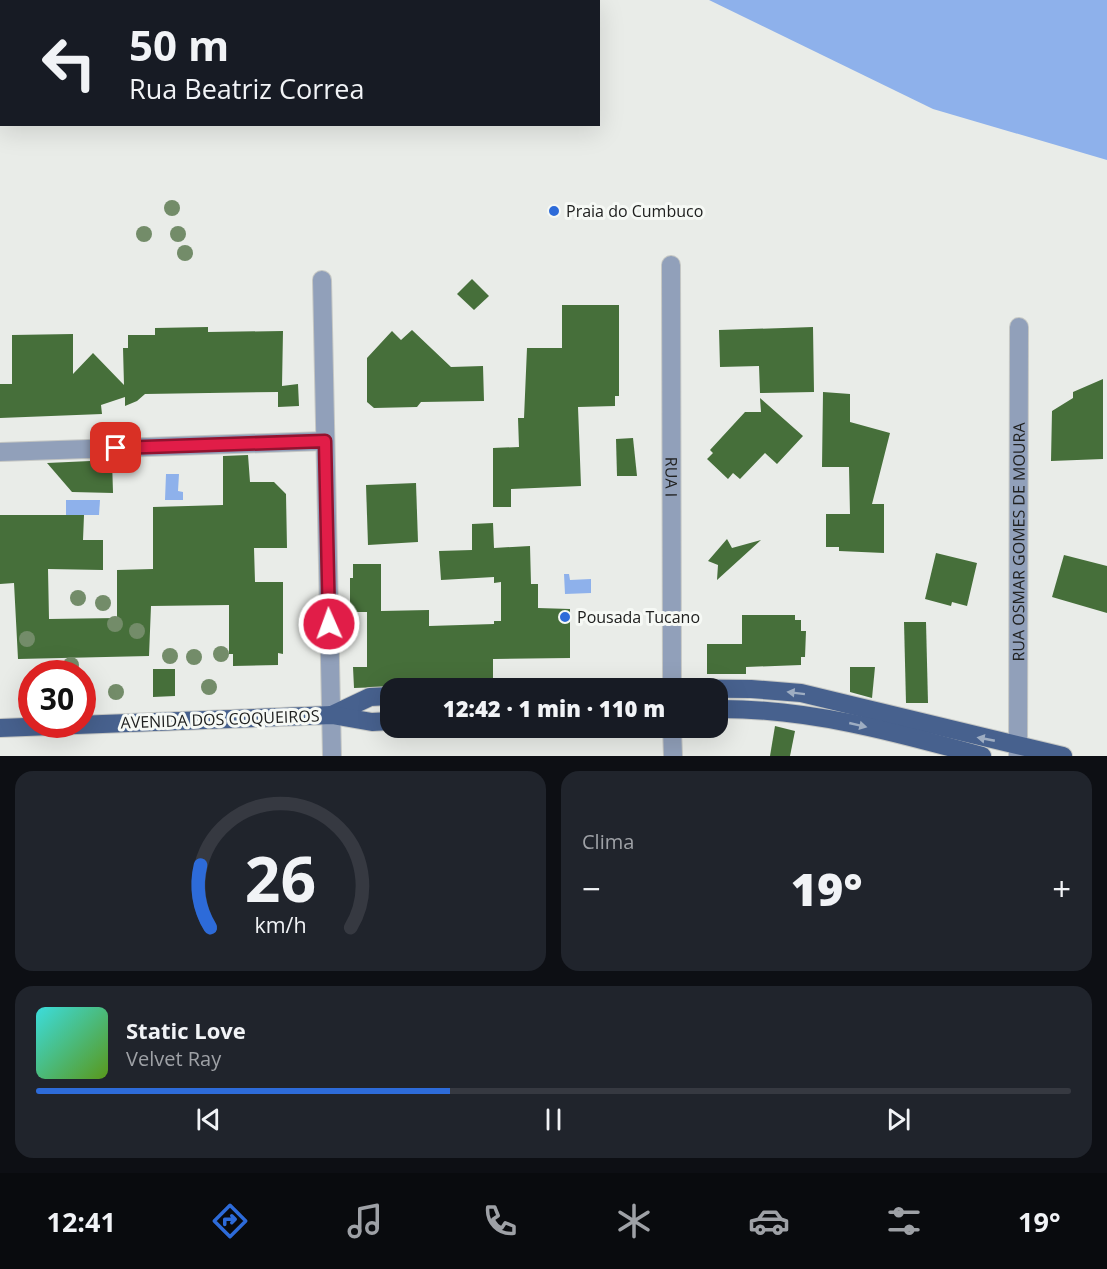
<!DOCTYPE html>
<html lang="pt">
<head>
<meta charset="utf-8">
<style>
  :root { --surface:#171b24; --page:#20242c; --text:#f1f3f6; --muted:#9ea1a6; --line:#363941; --accent:#2d6bd9 }
  body { margin:0; font-family:"Open Sans",sans-serif; background:var(--page); color:var(--text); height:100vh; display:flex; flex-direction:column; font-size:22px; white-space:nowrap }
  * { box-sizing:border-box; margin:0 }
  p { font-size:20px; color:var(--muted) }
  .icon { flex:none; width:33px; height:33px; fill:none; stroke:currentColor; stroke-width:2; stroke-linecap:round; stroke-linejoin:round }
  .map { position:relative; height:756px; overflow:hidden }
  .details { display:flex; flex-direction:column; gap:15px; padding:15px; background:#0d0f14; flex:1 }
  .details>* { flex:none }
  .guide { position:absolute; left:0px; top:0px; width:600px; height:126px; box-shadow:0 6px 24px #0002; background:#171b24; color:var(--text); overflow:hidden }
  .speed { position:absolute; left:18px; top:660px; display:flex; gap:12px; font-size:30px; font-weight:700; text-align:center }
  .speed>* { display:grid; place-content:center; width:78px; height:78px; border-radius:50%; background:var(--surface); box-shadow:0 6px 24px #0002; line-height:1 }
  .speed .limit { border:9px solid #d22; background:#fff; color:#111 }
  .pin { position:absolute; display:grid; place-items:center; width:51px; height:51px; color:#fff; margin:-26px; border-radius:12px; box-shadow:0 3px 9px #0006 }
  .me { position:absolute; width:66px; margin:-33px; rotate:358deg; stroke-linejoin:round; filter:drop-shadow(0 0 4px #0008) }
  .turn { display:flex; align-items:center; gap:21px; height:126px; padding:0 30px; font-size:27px }
  .turn .icon { width:78px; height:78px; stroke-width:2.5 }
  .turn b { display:block; font-size:42px; line-height:51px }
  .big { font-size:45px; font-weight:800; line-height:1.1 }
  .details .card { flex:1; display:flex; flex-direction:column; justify-content:center; gap:9px; min-width:0; padding:0 21px; border-radius:18px; background:var(--page) }
  .details .dial { align-items:center; gap:0 }
  .dial svg { height:156px; overflow:visible; fill:none; stroke:var(--line); stroke-width:7; stroke-linecap:round; text-anchor:middle }
  .dial text { fill:var(--text); stroke:none }
  .song { display:flex; align-items:center; gap:18px }
  .cover { width:72px; height:72px; border-radius:9px; background:linear-gradient(135deg,hsl(180 70% 55%),hsl(90 70% 35%)) }
  .played { height:6px; border-radius:3px; background:linear-gradient(90deg,var(--accent) 40%,var(--line) 40%) }
  .keys { display:flex; justify-content:space-around; direction:ltr }
  .heat { display:flex; justify-content:space-between; align-items:center; font-size:33px; direction:ltr }
  .details .tiles { flex:1; display:grid; gap:15px; grid-template-columns:1fr 1fr }
  .card:last-child { grid-column:span 2 }
  .trip { position:absolute; left:380px; top:678px; width:348px; height:60px; border-radius:18px; background:var(--surface); box-shadow:0 6px 24px #0002; font-weight:800; line-height:60px; text-align:center }
  .menu { display:flex; height:96px; justify-content:space-around; align-items:center; background:#090b0e; color:var(--muted) }
  .menu .icon { width:42px; height:42px }
  .menu .current { color:var(--accent) }
  .menu b { font-size:27px; color:var(--text) }
  .map>svg:first-child { display:block }
</style>
</head>
<body>
<div class="map">
<svg width="1107" height="756" viewBox="0 0 1107 756">
  <rect width="100%" height="100%" fill="#e9ece8"/>
  <g fill="#8eb1eb">
    <polygon points="709,0 1107,0 1107,160 933,109"/>
    <polygon points="166,474 179,474 178,491 183,492 183,500 165,500"/>
    <polygon points="66,500 100,500 99,515 66,515"/>
    <polygon points="564,574 569,574 570,580 591,579 591,593 565,594"/>
  </g>
  <g fill="#466f3a">
    <polygon points="472,279 489,296 474,310 457,294"/>
    <polygon points="562,305 619,305 619,396 615,396 615,406 578,407 581,486 511,489 511,507 493,507 493,448 519,447 518,418 524,418 527,348 562,348"/>
    <polygon points="208,327 208,332 283,331 282,386 298,384 299,406 278,407 278,392 145,394 137,401 125,406 125,397 101,405 102,414 0,418 0,384 12,384 12,335 73,334 73,374 93,353 124,385 123,348 128,348 128,335 155,335 155,328"/>
    <polygon points="813,327 814,392 760,393 759,366 720,367 719,330"/>
    <polygon points="412,330 451,367 483,366 484,401 421,402 417,407 374,408 367,402 367,358 392,331 401,340"/>
    <polygon points="1103,379 1103,459 1051,461 1052,411 1073,398 1073,392"/>
    <polygon points="823,392 850,394 850,422 890,433 872,504 884,504 884,553 839,551 839,547 826,547 826,514 850,514 849,467 822,467"/>
    <polygon points="760,398 803,436 777,464 765,453 740,479 733,473 728,479 707,459 713,453 710,450 745,412 761,412"/>
    <polygon points="633,438 637,476 617,476 616,439"/>
    <polygon points="248,455 250,482 274,482 286,494 287,548 254,548 255,582 283,582 283,654 278,653 278,665 233,666 233,654 229,654 229,605 151,606 149,656 18,659 14,583 0,584 0,515 84,515 83,540 103,540 103,570 48,569 49,619 117,618 117,570 153,569 153,507 223,505 223,456"/>
    <polygon points="112,460 113,493 72,492 47,463"/>
    <polygon points="416,483 418,542 368,545 366,485"/>
    <polygon points="493,523 494,548 530,546 531,584 538,584 538,608 570,609 570,658 493,659 493,683 354,688 353,667 367,667 367,612 350,612 350,578 353,578 353,564 381,564 381,611 429,610 429,626 494,624 494,621 501,621 501,582 494,583 494,577 441,580 439,551 472,550 472,524"/>
    <polygon points="727,539 732,548 761,540 717,580 718,565 708,561"/>
    <polygon points="936,553 977,563 967,606 952,602 951,606 925,599"/>
    <polygon points="1064,555 1107,566 1107,613 1052,597"/>
    <polygon points="742,615 795,615 795,620 801,620 801,631 806,631 805,657 801,657 801,665 746,667 746,674 707,674 707,644 742,644"/>
    <polygon points="904,622 926,622 928,703 906,703"/>
    <polygon points="850,667 875,667 872,698 850,692"/>
    <polygon points="153,669 175,669 175,696 153,697"/>
    <polygon points="775,726 795,731 790,756 770,756"/>
  </g>
  <g fill="none" stroke-linecap="round" stroke-linejoin="round">
    <defs>
      <g id="minor">
        <path id="s1" d="M 671,265 L 672,688"/>
        <polyline points="322,280 332,756"/>
        <polyline points="0,452 325,441"/>
        <polyline points="672,728 673,756"/>
        <path id="s2" d="M 1018,756 L 1019,327"/>
      </g>
      <g id="major">
        <polyline points="631,688 751,689 801,693 1063,756"/>
        <path d="M 717,709 C 807,708 895,732 982,756"/>
        <polyline points="332,715 370,697 390,696"/>
        <polyline points="0,728 332,715 372,722 390,721"/>
      </g>
    </defs>
    <use href="#minor" stroke="#c5c7c4" stroke-width="20"/>
    <use href="#major" stroke="#c5c7c4" stroke-width="20"/>
    <use href="#minor" stroke="#91a0ba" stroke-width="18"/>
    <use href="#major" stroke="#47618e" stroke-width="18"/>
  </g>
  <g fill="#738c69">
    <circle cx="172" cy="208" r="8"/>
    <circle cx="144" cy="234" r="8"/>
    <circle cx="178" cy="234" r="8"/>
    <circle cx="185" cy="253" r="8"/>
    <circle cx="78" cy="598" r="8"/>
    <circle cx="103" cy="603" r="8"/>
    <circle cx="115" cy="624" r="8"/>
    <circle cx="137" cy="631" r="8"/>
    <circle cx="27" cy="639" r="8"/>
    <circle cx="221" cy="654" r="8"/>
    <circle cx="170" cy="656" r="8"/>
    <circle cx="194" cy="657" r="8"/>
    <circle cx="71" cy="665" r="8"/>
    <circle cx="209" cy="687" r="8"/>
    <circle cx="116" cy="692" r="8"/>
  </g>
  <defs><path id="oneway-solid" d="M-6-.8H1V-3.2L6.5 0L1 3.2V.8H-6Z" transform="scale(1.5)"/></defs>
  <g fill="#9eadc2">
    <use href="#oneway-solid" transform="translate(796 693) rotate(-173)"/>
    <use href="#oneway-solid" transform="translate(858 725) rotate(13)"/>
    <use href="#oneway-solid" transform="translate(986 739) rotate(-169)"/>
  </g>
  <g fill="none" stroke-linecap="round" stroke-linejoin="round">
    <defs>
      <polyline id="route" points="116,448 325,441 329,624"/>
    </defs>
    <use href="#route" stroke="#92132f" stroke-width="15"/>
    <use href="#route" stroke="#e11d48" stroke-width="10"/>
  </g>
  <g fill="#2d6bd9" stroke="#f6f9f5" stroke-width="2">
    <circle cx="554" cy="211" r="6"/>
    <circle cx="565" cy="617" r="6"/>
  </g>
  <g text-anchor="middle" stroke-width="6" stroke-linejoin="round" paint-order="stroke">
    <g font-size="16" fill="#202120" stroke="#f6f9f5" text-anchor="start">
      <text x="566" y="217">Praia do Cumbuco</text>
      <text x="577" y="623">Pousada Tucano</text>
    </g>
    <g font-size="16" fill="#202120" stroke="#f6f9f5">
      <text dy="6" stroke="none"><textPath href="#s1" startOffset="212">RUA I</textPath></text>
      <text dy="6" stroke="none"><textPath href="#s2" startOffset="214">RUA OSMAR GOMES DE MOURA</textPath></text>
      <text transform="translate(220 719) rotate(-2)" y="6">AVENIDA DOS COQUEIROS</text>
    </g>
  </g>
</svg>
<div class="speed"><div class="limit">30</div></div>
<div class="pin" style="left:116px;top:448px;background:#d93025"><svg class="icon" aria-label="arrive" viewBox="0 0 24 24"><path d="M6 21V4h12l-3 4 3 4H6"/></svg></div>
<svg class="me" style="left:329px;top:624px" viewBox="-20 -20 40 40"><circle r="17" fill="#e11d48" stroke="#fff" stroke-width="3"/><path d="M0-11L8 9 0 5-8 9z" fill="#fff"/></svg>
<div class="trip">12:42 · 1 min · 110 m</div>
<div class="guide">
<div class="turn"><svg class="icon" aria-label="left" viewBox="0 0 24 24"><path d="M17 20v-9H6M10 6l-5 5 5 5"/></svg><div><b>50 m</b>Rua Beatriz Correa</div></div>
</div>
</div>
<section class="details">
<div class="tiles">
<div class="card dial"><svg viewBox="0 0 100 80">
<path d="M14 69A42 42 0 1 1 86 69"/>
<path d="M14 69A42 42 0 0 1 9 37" stroke="#2d6bd9"/>
<text x="50" y="56" font-size="32" font-weight="700">26</text>
<text x="50" y="72" font-size="11">km/h</text>
</svg></div>
<div class="card"><p>Clima</p>
<div class="heat"><a>−</a><b class="big">19°</b><a>+</a></div>
</div>
<div class="card">
<div class="song"><i class="cover"></i><div><b>Static Love</b><p>Velvet Ray</p></div></div>
<div class="played"></div>
<div class="keys"><svg class="icon" aria-label="previous" viewBox="0 0 24 24"><path d="M18 5L8 12l10 7zM5 5v14"/></svg><svg class="icon" aria-label="pause" viewBox="0 0 24 24"><path d="M8 5v14M16 5v14"/></svg><svg class="icon" aria-label="next" viewBox="0 0 24 24"><path d="M6 5l10 7-10 7zM19 5v14"/></svg></div>
</div>
</div>
</section>
<nav class="menu">
<b>12:41</b>
<svg class="icon current" aria-label="directions" viewBox="0 0 24 24"><path d="M12 3l9 9-9 9-9-9zM9 14v-3h6M13 9l2 2-2 2"/></svg>
<svg class="icon" aria-label="music" viewBox="0 0 24 24"><path d="M9 18V5l10-2v13"/><circle cx="6" cy="18" r="3"/><circle cx="16" cy="16" r="3"/></svg>
<svg class="icon" aria-label="phone" viewBox="0 0 24 24"><path d="M5 4h4l2 5-3 2q2 4 5 5l2-3 5 2v4C11 20 4 13 5 4z"/></svg>
<svg class="icon" aria-label="climate" viewBox="0 0 24 24"><path d="M12 3v18M4 7l16 10M4 17L20 7"/></svg>
<svg class="icon" aria-label="car" viewBox="0 0 24 24"><path d="M5 17H2v-5l4-1 3-4h7l3 4 3 1v5h-3M9 17h6M6 11h13"/><circle cx="7" cy="17" r="2"/><circle cx="17" cy="17" r="2"/></svg>
<svg class="icon" aria-label="filters" viewBox="0 0 24 24"><path d="M4 7h16M4 17h16"/><circle cx="9" cy="7" r="2"/><circle cx="15" cy="17" r="2"/></svg>
<b>19°</b>
</nav>
</body>
</html>
